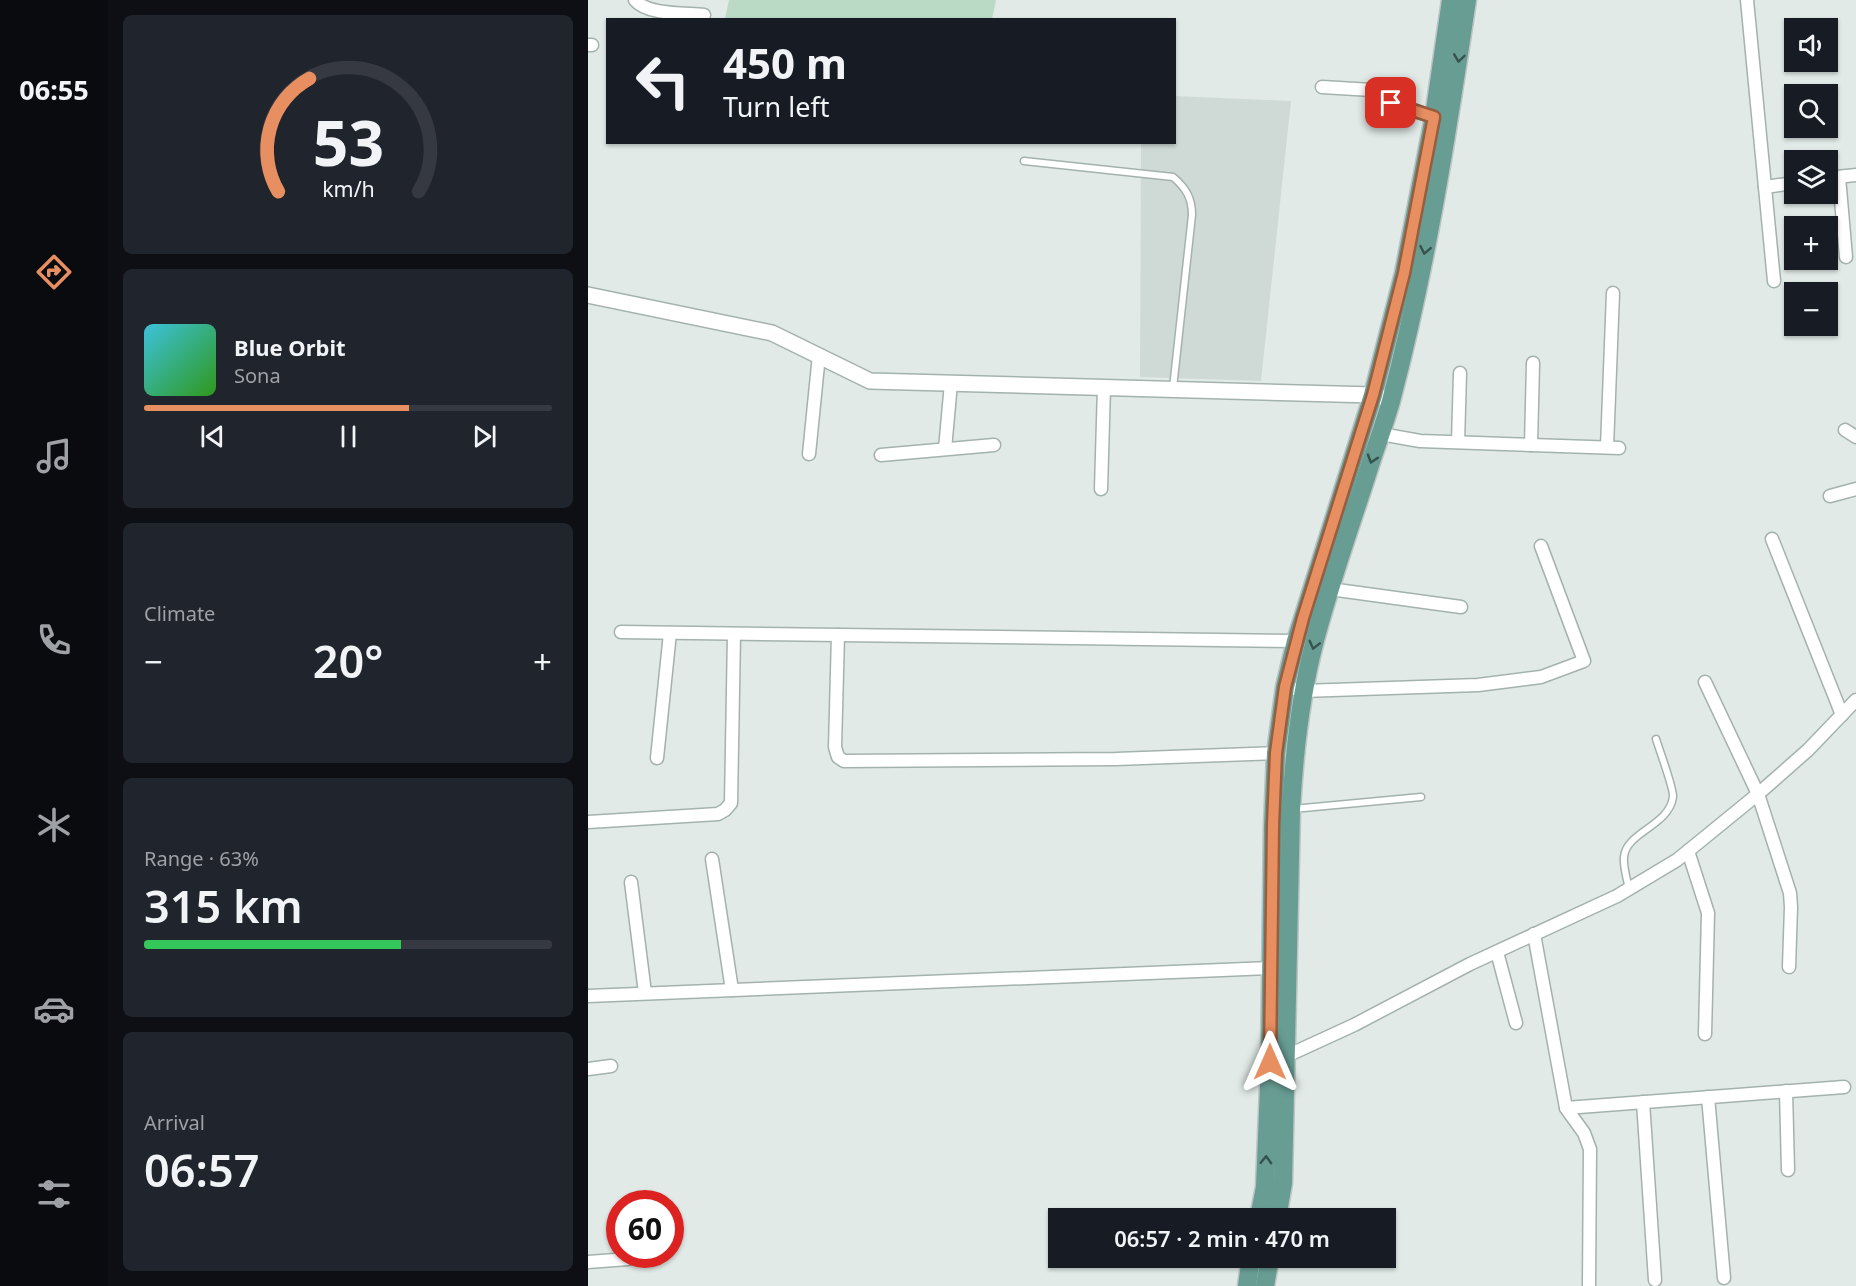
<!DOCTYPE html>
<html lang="en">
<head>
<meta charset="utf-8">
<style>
  :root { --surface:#171b24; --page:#20242c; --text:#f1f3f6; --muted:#9ea1a6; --line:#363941; --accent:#e88f61 }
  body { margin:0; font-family:"Noto Sans",sans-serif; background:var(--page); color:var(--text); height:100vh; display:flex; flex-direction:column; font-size:22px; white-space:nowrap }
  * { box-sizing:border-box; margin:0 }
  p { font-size:20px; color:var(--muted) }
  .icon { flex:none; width:33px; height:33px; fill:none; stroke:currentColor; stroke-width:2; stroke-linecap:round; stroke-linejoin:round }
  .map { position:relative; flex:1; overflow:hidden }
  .details { display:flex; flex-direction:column; gap:15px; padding:15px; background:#0d0f14; width:480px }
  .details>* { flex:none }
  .banner { position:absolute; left:18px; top:18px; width:570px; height:126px; border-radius:0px; box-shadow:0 2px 4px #0004; background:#171b24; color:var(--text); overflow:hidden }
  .controls { position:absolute; left:1196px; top:18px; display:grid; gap:12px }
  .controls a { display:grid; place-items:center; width:54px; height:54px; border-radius:0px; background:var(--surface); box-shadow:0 2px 4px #0004; font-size:30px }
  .speed { position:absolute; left:18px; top:1190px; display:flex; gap:12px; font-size:30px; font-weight:700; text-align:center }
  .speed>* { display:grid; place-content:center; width:78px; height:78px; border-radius:50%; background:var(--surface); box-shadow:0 2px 4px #0004; line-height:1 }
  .speed .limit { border:9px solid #d22; background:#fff; color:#111 }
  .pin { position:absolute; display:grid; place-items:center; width:51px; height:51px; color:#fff; margin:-26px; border-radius:12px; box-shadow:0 3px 9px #0006 }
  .me { position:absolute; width:66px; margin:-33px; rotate:0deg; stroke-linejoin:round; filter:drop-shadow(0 0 4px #0008) }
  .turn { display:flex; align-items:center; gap:21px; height:126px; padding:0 18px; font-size:27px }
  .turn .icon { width:78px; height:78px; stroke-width:2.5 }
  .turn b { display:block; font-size:42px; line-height:51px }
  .big { font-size:45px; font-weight:600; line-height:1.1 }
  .details .card { flex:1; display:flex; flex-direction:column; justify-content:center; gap:9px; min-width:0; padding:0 21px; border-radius:9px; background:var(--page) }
  .details .dial { align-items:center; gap:0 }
  .dial svg { height:156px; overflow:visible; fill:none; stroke:var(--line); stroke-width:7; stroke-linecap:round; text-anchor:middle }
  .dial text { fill:var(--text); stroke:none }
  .song { display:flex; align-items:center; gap:18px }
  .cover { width:72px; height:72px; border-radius:9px; background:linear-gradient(135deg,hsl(190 70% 55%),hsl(110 70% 35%)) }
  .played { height:6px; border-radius:3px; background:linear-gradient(90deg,var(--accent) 65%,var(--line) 65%) }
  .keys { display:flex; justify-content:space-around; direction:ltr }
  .heat { display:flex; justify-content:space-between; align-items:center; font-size:33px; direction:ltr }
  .charge { height:9px; border-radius:4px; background:linear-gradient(90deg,#34c759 63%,var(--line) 0) }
  .trip { position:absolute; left:460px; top:1208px; width:348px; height:60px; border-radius:0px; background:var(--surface); box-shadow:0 2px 4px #0004; font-weight:600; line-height:60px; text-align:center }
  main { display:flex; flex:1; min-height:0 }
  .menu { display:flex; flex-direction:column; width:108px; justify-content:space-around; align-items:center; background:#090b0e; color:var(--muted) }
  .menu .icon { width:42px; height:42px }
  .menu .current { color:var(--accent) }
  .menu b { font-size:27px; color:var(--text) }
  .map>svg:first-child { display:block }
</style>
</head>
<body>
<main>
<nav class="menu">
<b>06:55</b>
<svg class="icon current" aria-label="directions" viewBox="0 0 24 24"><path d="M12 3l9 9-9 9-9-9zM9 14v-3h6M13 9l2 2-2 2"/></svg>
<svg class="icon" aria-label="music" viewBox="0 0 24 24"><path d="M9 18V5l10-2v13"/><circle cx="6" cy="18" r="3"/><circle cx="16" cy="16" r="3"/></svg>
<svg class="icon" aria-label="phone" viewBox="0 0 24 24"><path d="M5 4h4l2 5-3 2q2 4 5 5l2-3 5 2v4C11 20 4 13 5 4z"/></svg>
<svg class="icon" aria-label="climate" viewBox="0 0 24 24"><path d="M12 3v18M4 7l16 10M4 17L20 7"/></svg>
<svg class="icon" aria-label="car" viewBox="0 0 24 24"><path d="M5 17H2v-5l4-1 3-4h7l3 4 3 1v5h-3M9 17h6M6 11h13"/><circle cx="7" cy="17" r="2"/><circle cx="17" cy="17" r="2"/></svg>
<svg class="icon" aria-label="filters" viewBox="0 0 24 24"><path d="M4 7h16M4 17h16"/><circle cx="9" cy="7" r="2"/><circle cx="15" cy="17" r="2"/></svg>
</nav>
<section class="details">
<div class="card dial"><svg viewBox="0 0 100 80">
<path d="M14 69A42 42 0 1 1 86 69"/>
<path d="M14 69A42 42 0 0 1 30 11" stroke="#e88f61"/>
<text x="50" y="56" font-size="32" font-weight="700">53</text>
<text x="50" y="72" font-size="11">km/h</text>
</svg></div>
<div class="card">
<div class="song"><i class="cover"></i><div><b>Blue Orbit</b><p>Sona</p></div></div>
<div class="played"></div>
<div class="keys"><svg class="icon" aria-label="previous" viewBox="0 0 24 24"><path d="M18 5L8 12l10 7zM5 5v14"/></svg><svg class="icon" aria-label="pause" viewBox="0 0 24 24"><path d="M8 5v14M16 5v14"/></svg><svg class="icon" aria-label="next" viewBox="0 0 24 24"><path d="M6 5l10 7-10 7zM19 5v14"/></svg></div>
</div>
<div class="card"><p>Climate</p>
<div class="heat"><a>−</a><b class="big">20°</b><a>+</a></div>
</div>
<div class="card"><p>Range · 63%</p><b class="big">315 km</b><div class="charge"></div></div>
<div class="card"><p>Arrival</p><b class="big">06:57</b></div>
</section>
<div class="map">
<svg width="1268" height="1286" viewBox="0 0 1268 1286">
  <rect width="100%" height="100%" fill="#e1eae7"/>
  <polygon fill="#cfdad6" points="587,96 703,101 673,381 552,377 553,143 586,142"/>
  <polygon fill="#bbdac6" points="141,0 408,0 404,19 137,19"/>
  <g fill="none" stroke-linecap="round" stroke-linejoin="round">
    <defs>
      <g id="service">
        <path d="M 436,161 L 585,177 C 598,188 604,198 604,215 L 585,388"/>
        <polyline points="705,809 833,797"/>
        <path d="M 1041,889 C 1039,879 1035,867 1036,857 C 1038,832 1081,826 1085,797 C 1086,789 1071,749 1068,739"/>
      </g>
      <g id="minor">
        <path d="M 47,0 C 59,15 97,13 116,15"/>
        <polyline points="1159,0 1186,281"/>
        <polyline points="0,45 4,45"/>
        <polyline points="734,87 784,90 803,103 846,117"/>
        <polyline points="1251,177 1258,257"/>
        <polyline points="1239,178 1268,175"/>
        <polyline points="1177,187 1206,183"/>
        <polyline points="1257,430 1268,437"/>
        <polyline points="793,434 832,441 1031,448"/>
        <polyline points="870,442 872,373"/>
        <polyline points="943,445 945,363"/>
        <polyline points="1019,447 1025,293"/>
        <polyline points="357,449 363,383"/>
        <polyline points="221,454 231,355"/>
        <polyline points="293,455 406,445"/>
        <polyline points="513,489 516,387"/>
        <polyline points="1242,496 1268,489"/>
        <polyline points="1184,539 1254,715"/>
        <polyline points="742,589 873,607"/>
        <polyline points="33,632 708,641"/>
        <polyline points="250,635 247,747 250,757 256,761 528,759 688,753"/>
        <polyline points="1117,682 1170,794 1202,893 1203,907 1201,967"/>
        <polyline points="697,687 715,691 890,685 953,677 996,661 953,546"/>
        <polyline points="69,758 82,633"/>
        <polyline points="0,822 130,814 137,810 143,803 146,634"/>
        <polyline points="1100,851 1120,913 1117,1034"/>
        <polyline points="124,859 144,990"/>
        <polyline points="43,882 57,993"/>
        <polyline points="946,934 978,1108 1256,1087"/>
        <polyline points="909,952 928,1023"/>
        <polyline points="0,996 682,968"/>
        <polyline points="692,1059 766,1025 882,964 1029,896 1089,860 1170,794 1220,750 1268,700"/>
        <polyline points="0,1069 23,1066"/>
        <polyline points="1198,1091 1200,1170"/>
        <polyline points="1120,1097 1136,1278"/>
        <polyline points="1055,1102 1067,1280"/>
        <polyline points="978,1108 996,1133 1002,1149 1001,1286"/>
        <polyline points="0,1262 40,1259"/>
      </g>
      <polyline id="tertiary" points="0,295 184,333 282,381 785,395 803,400"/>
      <g id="primary">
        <polyline points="671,1218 677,1187 682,1062 685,826 688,753 697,687 708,641 785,395 816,273 846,117 863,0"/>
        <path d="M 689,1218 L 695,1183 L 703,810 C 706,753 712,698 726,644 C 742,582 764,522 783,462 C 790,441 797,422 803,401 C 838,269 859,135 879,0"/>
        <polyline points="659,1286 663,1257"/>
        <polyline points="677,1286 682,1257"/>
      </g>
    </defs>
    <use href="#service" stroke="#a4b2ae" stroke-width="9"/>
    <use href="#minor" stroke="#a4b2ae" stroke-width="15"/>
    <use href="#tertiary" stroke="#a4b2ae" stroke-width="18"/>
    <use href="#primary" stroke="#bdc4c3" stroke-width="21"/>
    <use href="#service" stroke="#fff" stroke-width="6"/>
    <use href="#minor" stroke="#fff" stroke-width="12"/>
    <use href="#tertiary" stroke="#fff" stroke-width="15"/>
    <use href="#primary" stroke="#689d94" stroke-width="18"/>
  </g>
  <defs><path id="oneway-chevron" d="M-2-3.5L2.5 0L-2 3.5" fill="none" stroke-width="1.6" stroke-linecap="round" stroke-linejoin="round" transform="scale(1.5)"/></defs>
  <g stroke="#34534e">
    <use href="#oneway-chevron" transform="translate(871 58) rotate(98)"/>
    <use href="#oneway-chevron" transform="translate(837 250) rotate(101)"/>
    <use href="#oneway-chevron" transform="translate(784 459) rotate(108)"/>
    <use href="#oneway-chevron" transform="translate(726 645) rotate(104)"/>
    <use href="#oneway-chevron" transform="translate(678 1160) rotate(-88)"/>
  </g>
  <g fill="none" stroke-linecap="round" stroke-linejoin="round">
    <defs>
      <polyline id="route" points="682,1062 685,825 688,753 697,687 715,618 785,395 816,273 846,117 803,103"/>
    </defs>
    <use href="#route" stroke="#975d3f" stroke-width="15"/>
    <use href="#route" stroke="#e88f61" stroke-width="10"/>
  </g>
</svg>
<div class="controls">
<a><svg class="icon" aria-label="sound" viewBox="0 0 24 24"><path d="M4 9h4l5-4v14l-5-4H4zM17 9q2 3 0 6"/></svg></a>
<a><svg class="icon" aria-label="search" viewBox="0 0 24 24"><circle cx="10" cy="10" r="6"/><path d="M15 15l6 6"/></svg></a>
<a><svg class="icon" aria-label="layers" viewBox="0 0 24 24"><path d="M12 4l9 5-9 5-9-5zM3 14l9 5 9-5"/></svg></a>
<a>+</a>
<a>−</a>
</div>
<div class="speed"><div class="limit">60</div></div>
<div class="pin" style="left:803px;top:103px;background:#d93025"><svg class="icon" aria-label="arrive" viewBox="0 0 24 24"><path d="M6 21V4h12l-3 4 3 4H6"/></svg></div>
<svg class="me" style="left:682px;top:1062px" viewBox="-20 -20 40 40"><path d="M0-17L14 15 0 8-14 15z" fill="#e88f61" stroke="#fff" stroke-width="4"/></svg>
<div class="trip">06:57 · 2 min · 470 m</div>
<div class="banner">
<div class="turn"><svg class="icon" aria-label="left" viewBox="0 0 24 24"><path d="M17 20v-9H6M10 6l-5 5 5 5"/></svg><div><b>450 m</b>Turn left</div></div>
</div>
</div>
</main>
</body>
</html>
